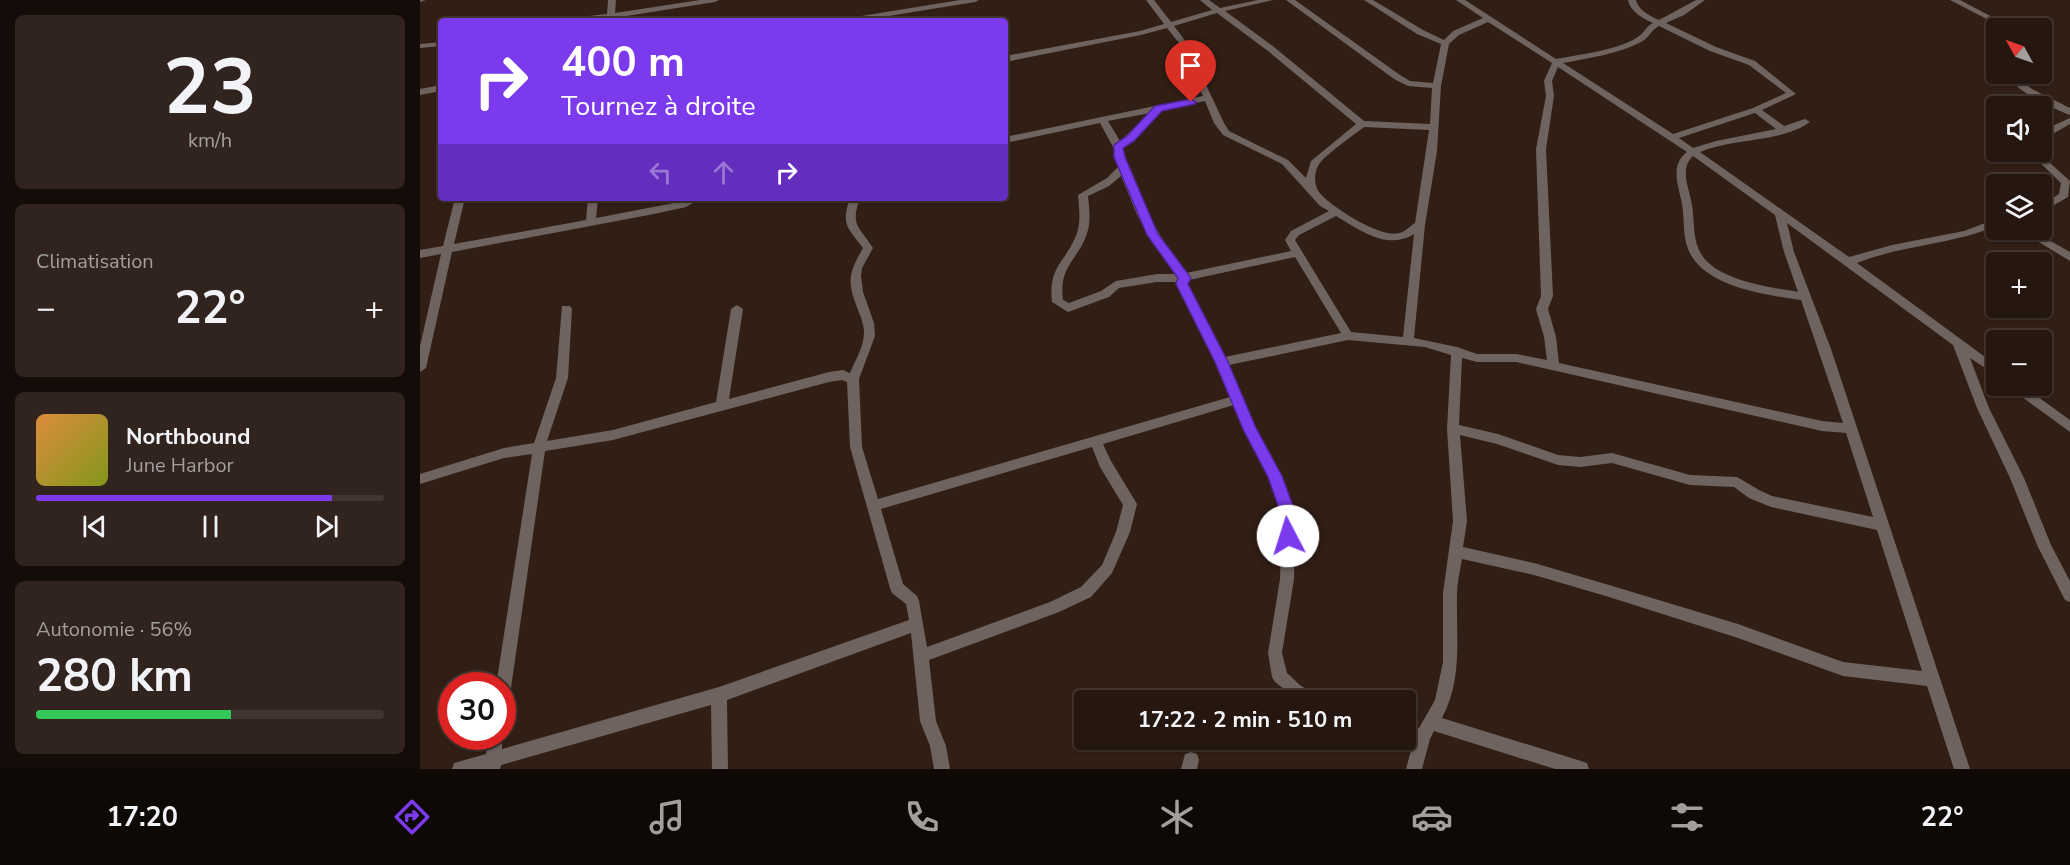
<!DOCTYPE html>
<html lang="fr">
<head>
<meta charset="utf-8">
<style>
  :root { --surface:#25160f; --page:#31231d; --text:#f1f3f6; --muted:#a39f9e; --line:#42352f; --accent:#7c3aed }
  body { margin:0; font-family:"Nunito Sans",sans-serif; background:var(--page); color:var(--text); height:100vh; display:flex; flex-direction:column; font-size:22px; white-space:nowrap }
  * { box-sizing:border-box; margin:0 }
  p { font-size:20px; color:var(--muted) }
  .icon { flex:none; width:33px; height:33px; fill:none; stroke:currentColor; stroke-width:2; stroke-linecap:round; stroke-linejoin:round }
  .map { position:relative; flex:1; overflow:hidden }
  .side { display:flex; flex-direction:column; gap:15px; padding:15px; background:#140c08; width:420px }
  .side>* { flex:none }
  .banner { position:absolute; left:18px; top:18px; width:570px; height:183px; border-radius:6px; box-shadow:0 2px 4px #0004,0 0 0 2px var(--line); background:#7c3aed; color:#fff; overflow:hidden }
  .needle { width:39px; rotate:310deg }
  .buttons { position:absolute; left:1566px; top:18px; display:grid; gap:12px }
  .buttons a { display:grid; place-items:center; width:66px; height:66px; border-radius:6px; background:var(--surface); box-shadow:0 2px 4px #0004,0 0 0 2px var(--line); font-size:30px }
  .speed { position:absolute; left:18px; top:672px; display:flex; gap:12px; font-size:30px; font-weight:700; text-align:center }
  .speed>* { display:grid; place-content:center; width:78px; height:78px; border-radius:50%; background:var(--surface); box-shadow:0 2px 4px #0004,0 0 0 2px var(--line); line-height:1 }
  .speed .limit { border:9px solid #d22; background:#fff; color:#111 }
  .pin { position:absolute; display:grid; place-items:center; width:51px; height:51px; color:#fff; margin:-62px -26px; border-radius:50% 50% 50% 0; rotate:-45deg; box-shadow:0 0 6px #0007 }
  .pin .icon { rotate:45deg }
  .me { position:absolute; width:66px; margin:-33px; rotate:355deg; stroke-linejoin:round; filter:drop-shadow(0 0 4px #0008) }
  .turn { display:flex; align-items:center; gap:21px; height:126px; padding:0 24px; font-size:27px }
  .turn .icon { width:78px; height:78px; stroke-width:2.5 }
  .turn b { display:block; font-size:42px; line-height:51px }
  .lanes { display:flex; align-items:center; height:57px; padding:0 24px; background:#0003; justify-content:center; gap:30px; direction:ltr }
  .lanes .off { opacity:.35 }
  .big { font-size:45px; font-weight:700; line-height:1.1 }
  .side .card { flex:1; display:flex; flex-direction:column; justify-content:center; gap:9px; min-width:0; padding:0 21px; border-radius:9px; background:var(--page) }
  .side .dial { align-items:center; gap:0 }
  .dial b { font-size:78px; line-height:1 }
  .song { display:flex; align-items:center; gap:18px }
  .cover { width:72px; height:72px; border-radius:9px; background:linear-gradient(135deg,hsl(30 70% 55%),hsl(70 70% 35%)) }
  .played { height:6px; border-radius:3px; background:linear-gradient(90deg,var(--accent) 85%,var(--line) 85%) }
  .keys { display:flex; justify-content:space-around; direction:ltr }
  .heat { display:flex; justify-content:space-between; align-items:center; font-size:33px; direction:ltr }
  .charge { height:9px; border-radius:4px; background:linear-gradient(90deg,#34c759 56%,var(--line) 0) }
  .trip { position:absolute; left:654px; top:690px; width:342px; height:60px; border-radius:6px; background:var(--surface); box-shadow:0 2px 4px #0004,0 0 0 2px var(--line); font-weight:700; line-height:60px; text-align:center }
  .dock { display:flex; height:96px; justify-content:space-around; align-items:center; background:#0f0906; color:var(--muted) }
  .dock .icon { width:42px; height:42px }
  .dock .active { color:var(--accent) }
  .dock b { font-size:27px; color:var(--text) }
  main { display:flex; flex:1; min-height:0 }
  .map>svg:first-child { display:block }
</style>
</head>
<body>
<main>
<section class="side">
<div class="card dial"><b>23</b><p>km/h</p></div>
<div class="card"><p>Climatisation</p>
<div class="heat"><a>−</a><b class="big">22°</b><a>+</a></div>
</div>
<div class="card">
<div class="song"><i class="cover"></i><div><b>Northbound</b><p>June Harbor</p></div></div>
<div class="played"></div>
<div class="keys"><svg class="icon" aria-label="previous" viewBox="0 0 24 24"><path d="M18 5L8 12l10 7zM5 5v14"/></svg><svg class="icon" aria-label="pause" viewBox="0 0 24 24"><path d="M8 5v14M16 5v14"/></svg><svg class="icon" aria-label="next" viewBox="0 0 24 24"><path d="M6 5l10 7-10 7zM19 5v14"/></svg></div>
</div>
<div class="card"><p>Autonomie · 56%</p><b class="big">280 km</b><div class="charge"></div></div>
</section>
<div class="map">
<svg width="1650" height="769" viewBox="0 0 1650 769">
  <rect width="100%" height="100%" fill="#311e14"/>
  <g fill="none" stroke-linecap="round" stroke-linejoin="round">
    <g fill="#6e635e" fill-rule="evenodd">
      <polygon points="0,0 6,0 0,2"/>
      <polygon points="188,0 196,0 195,13 280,0 299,0 295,2 194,18 194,21 186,21 186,19 138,21 142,19 187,14"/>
      <polygon points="540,0 559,0 555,2 438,21 419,21 423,19"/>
      <path d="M 726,0 L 734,0 L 751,22 L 792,10 L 780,0 L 789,0 L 800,8 L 838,0 L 853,0 L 805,11 L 854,47 L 944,121 L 1010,124 L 1012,88 L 988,86 L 974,79 L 866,0 L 875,0 L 980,75 L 990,81 L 1013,83 L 1021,44 L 997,34 L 944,0 L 953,0 L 1003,30 L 1024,40 L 1033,31 L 1063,18 L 1036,0 L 1045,0 L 1136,59 C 1157,55 1204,49 1219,36 C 1225,32 1226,26 1233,23 C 1223,19 1210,11 1208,0 L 1216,0 C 1218,10 1230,16 1239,20 L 1276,0 L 1285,0 L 1264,15 L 1246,23 L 1296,47 L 1335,61 L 1376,94 L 1342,110 L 1364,126 L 1385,119 L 1390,122 C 1361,143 1312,138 1280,152 L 1429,257 L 1472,245 L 1544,231 L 1576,219 L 1576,226 C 1531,245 1482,245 1437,263 L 1576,365 L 1576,375 L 1550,358 L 1569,408 L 1604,478 L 1631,545 L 1650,581 L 1650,602 L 1645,600 L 1618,547 L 1590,478 L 1557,408 L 1533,345 L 1367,223 L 1374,252 L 1411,349 L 1550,769 L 1534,769 L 1507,686 L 1423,676 L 1318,638 L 1189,597 L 1114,575 L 1042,559 C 1040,571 1037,583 1037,595 C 1036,637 1043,679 1022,718 L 1161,761 L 1167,763 L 1169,769 L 1135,769 L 1014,731 L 1010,739 L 1002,769 L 986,769 L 993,743 L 980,740 L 986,740 L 986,726 L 999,728 L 1015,700 L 1023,662 L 1023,593 L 1033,521 L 1027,429 L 1031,355 L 1005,347 L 928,340 L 809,365 L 836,428 L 862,476 L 876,514 L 874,579 L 862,653 L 867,673 L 881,686 L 898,695 L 901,700 L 878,700 L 855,682 L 852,677 L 848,653 L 860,579 L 862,514 L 849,477 L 824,429 L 814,405 L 683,444 L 691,461 L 717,504 L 710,532 L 692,573 L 671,597 L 639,612 L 509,660 L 516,721 L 526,746 L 530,769 L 514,769 L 510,746 L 500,721 L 491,633 L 307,700 L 308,769 L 292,769 L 291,705 L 81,765 L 80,769 L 32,769 L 34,763 L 66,754 L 68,736 L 82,736 L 82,733 L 82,749 L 299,687 L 489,620 L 486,604 L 472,593 L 470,588 L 430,447 L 427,382 L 422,380 L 409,382 L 193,440 L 125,451 L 90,695 L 87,700 L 82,702 L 82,686 L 76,686 L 112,454 L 84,458 L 0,484 L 0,474 L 84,448 L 114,443 L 136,378 L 142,306 L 150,306 L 152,309 L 148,378 L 127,441 L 193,430 L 296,402 L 311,309 L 317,305 L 323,309 L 309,399 L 409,372 L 423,370 L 430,373 C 435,361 444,346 444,333 C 444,325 441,317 438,310 C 427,282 428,274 443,248 C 427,227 421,225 430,198 L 440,198 C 430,226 439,226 453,248 L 442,268 L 441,276 L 443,292 L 454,323 L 455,336 L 439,379 L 442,447 L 458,499 L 810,397 L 796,362 L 757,284 L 757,282 L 737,282 L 699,288 L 689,297 L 648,312 L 632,302 C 628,265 646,263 657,233 C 661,221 659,207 658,195 L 687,178 L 698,167 L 693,147 L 680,123 L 585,143 L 585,137 L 783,96 L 773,75 L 763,62 L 759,43 L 747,28 L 721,35 L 585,62 L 585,56 L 720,31 L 744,24 ZM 797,13 L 848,51 L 936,124 L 891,161 L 886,178 L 868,160 L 809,131 L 804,123 L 781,74 L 771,62 L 767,43 L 754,26 ZM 1068,22 L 1132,63 L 1124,81 L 1126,96 L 1116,149 L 1121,296 L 1116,309 L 1124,337 L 1127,360 L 1096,354 L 1057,354 L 1037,347 L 994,338 L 1005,225 L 1017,151 L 1021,86 L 1029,44 L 1039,35 ZM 1239,26 L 1290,51 L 1329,65 L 1366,93 L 1333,108 L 1253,134 L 1143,63 C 1169,58 1198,54 1221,42 C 1229,38 1231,30 1239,26 ZM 1138,67 L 1267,152 C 1251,164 1257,182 1261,199 C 1265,215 1262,234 1268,249 C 1283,287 1346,295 1381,300 L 1423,423 L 1402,421 L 1139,363 L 1136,337 L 1128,309 L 1133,296 L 1126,149 L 1134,96 L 1132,81 ZM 785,101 L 794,123 L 803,135 L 862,164 L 900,206 L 909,211 L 871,231 L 865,240 L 871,251 L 766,273 C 738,234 713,195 703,148 L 713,140 L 742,110 ZM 730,113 L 700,141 L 688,121 ZM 1335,113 L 1356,129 L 1296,141 L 1273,148 L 1259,138 ZM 944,127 L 1009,130 L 995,223 C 990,226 985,232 979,233 C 962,239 909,206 899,192 C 894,186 894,173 898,166 C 903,156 934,135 944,127 ZM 1273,156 L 1355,215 L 1364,252 L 1378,292 C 1349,287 1292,280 1279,250 C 1272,235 1275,216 1271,200 C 1268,185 1260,168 1273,156 ZM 701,176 L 718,217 L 756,274 L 737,274 L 696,281 L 681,291 L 649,303 L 643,300 C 638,264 660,260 668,230 C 671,219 669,207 668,196 L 689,186 ZM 916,216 C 940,230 967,251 994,234 L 983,337 L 931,332 L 875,240 L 879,235 ZM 875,257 L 921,333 L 805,357 L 767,284 L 769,280 ZM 1042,358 L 1057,362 L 1096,362 L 1402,431 L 1426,433 L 1453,517 L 1352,496 L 1339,490 L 1317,477 L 1270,475 L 1192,453 L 1160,457 L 1138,455 L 1078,434 L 1039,425 ZM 1040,435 L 1077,444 L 1138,465 L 1160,467 L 1192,463 L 1270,485 L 1314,487 L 1329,498 L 1351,507 L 1457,530 L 1502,671 L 1423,662 L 1318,624 L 1189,585 L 1114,563 L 1043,547 L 1047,521 ZM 672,447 L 680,467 L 703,505 L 696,532 L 682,565 L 661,587 L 630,602 L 507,647 L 499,601 L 497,596 L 483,584 L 461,509 Z"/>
      <polygon points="1530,0 1540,0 1593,28 1584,28"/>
      <polygon points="21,42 21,46 0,48 0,44"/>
      <path d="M 1586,74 L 1594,74 L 1612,89 L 1650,108 L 1650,115 C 1634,109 1593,90 1586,74 Z"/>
      <polygon points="21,85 21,91 0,95 0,89"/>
      <polygon points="1650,118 1650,124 1622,140 1622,133 1630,127"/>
      <polygon points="1609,152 1618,152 1650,181 1648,197 1622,212 1622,205 1639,194 1641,183"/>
      <polygon points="35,198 45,198 34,244 166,220 168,198 178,198 176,218 259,202 269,198 282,198 266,207 234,214 32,252 6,368 0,372 0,346 21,254 0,258 0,250 23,246"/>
      <polygon points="1599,230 1611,230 1650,252 1650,261"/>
      <polygon points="1589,386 1603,386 1650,420 1650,432 1591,389"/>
      <polygon points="771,752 777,754 779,760 777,769 761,769 765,754"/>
    </g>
  </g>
  <polygon fill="#7c3aed" stroke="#51269a" stroke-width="1.5" points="771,99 776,102 775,104 742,111 714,141 703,148 705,157 738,234 771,278 768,284 808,362 836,428 862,476 876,514 874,540 868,542 863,540 860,536 861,514 848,477 823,429 795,362 756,284 758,278 727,235 694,157 694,145 707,136 735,106"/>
</svg>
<div class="buttons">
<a><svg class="needle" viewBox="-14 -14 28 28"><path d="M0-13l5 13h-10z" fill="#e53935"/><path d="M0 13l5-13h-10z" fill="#a39f9e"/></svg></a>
<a><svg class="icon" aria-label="sound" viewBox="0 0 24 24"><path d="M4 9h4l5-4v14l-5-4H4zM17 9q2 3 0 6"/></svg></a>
<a><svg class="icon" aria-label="layers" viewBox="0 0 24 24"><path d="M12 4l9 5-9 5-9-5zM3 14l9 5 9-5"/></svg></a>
<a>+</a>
<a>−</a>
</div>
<div class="speed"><div class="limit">30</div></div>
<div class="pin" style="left:771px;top:102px;background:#d93025"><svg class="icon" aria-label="arrive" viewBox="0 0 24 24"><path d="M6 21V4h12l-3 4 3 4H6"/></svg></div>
<svg class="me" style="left:868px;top:536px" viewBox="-20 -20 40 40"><circle r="19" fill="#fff"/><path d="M0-13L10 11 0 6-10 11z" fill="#7c3aed"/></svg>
<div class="trip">17:22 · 2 min · 510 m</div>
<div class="banner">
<div class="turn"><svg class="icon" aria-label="right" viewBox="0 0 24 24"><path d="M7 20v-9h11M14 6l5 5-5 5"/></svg><div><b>400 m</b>Tournez à droite</div></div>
<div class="lanes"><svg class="icon off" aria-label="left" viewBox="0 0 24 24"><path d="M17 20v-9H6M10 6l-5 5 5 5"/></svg><svg class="icon off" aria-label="ahead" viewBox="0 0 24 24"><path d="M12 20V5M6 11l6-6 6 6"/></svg><svg class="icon" aria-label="right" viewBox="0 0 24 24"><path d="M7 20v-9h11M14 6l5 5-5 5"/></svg></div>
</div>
</div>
</main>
<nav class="dock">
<b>17:20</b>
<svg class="icon active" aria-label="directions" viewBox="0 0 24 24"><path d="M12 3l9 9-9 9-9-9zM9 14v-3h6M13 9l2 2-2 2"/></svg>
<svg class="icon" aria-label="music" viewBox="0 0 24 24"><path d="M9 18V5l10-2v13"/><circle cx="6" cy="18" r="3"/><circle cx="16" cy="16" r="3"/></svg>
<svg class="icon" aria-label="phone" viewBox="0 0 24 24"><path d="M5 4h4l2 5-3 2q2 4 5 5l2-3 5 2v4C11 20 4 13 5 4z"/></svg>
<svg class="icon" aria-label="climate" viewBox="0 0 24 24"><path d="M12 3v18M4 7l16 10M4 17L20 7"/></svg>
<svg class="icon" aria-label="car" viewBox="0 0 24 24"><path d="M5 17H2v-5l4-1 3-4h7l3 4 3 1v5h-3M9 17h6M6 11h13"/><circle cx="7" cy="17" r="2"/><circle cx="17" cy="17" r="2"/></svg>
<svg class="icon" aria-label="filters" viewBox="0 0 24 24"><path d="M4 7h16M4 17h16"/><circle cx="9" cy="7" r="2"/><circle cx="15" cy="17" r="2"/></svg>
<b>22°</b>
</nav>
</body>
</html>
